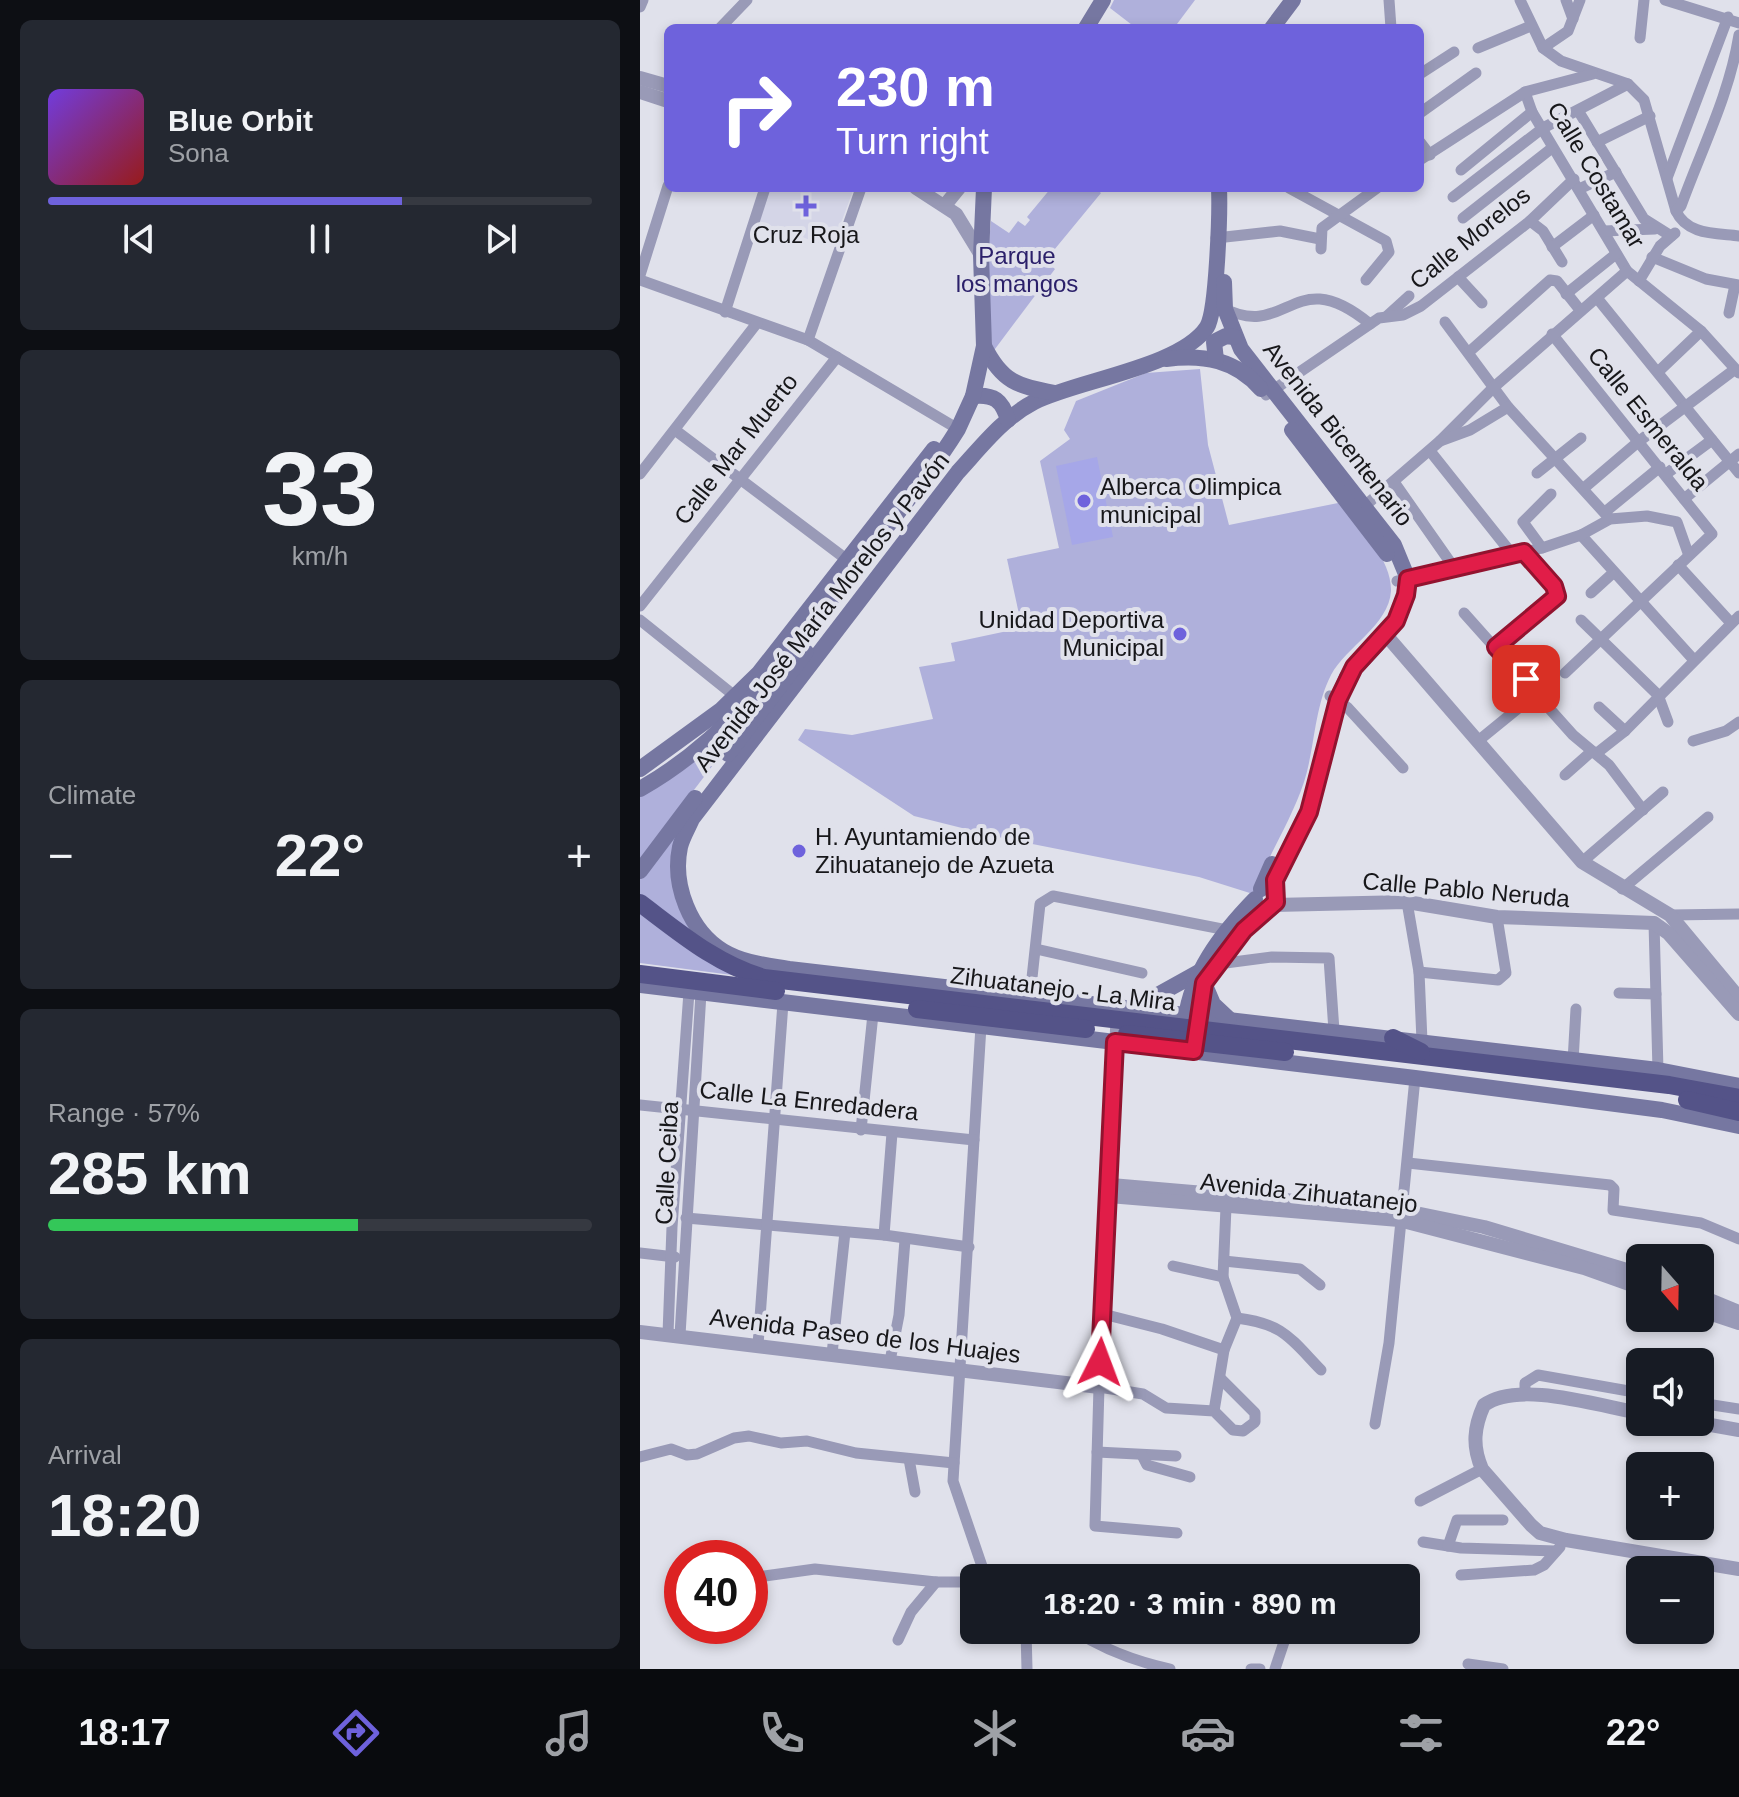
<!DOCTYPE html>
<html lang="en">
<head>
<meta charset="utf-8">
<style>
  :root { --surface:#171b24; --page:#242831; --text:#f1f3f6; --muted:#9ea1a6; --line:#363941; --accent:#6e62dc }
  body { margin:0; font-family:Helvetica,sans-serif; background:var(--page); color:var(--text); height:100vh; display:flex; flex-direction:column; font-size:30px; white-space:nowrap }
  * { box-sizing:border-box; margin:0 }
  p { font-size:26px; color:var(--muted) }
  .icon { flex:none; width:44px; height:44px; fill:none; stroke:currentColor; stroke-width:2; stroke-linecap:round; stroke-linejoin:round }
  .map { position:relative; flex:1; overflow:hidden }
  .sheet { display:flex; flex-direction:column; gap:20px; padding:20px; background:#0d0f14; width:640px }
  .sheet>* { flex:none }
  .hud { position:absolute; left:24px; top:24px; width:760px; height:168px; border-radius:12px; box-shadow:0 4px 12px #0003; background:#6e62dc; color:#fff; overflow:hidden }
  .needle { width:52px; rotate:160deg }
  .controls { position:absolute; left:986px; top:1244px; display:grid; gap:16px }
  .controls a { display:grid; place-items:center; width:88px; height:88px; border-radius:12px; background:var(--surface); box-shadow:0 4px 12px #0003; font-size:40px }
  .speed { position:absolute; left:24px; top:1540px; display:flex; gap:16px; font-size:40px; font-weight:700; text-align:center }
  .speed>* { display:grid; place-content:center; width:104px; height:104px; border-radius:50%; background:var(--surface); box-shadow:0 4px 12px #0003; line-height:1 }
  .speed .limit { border:12px solid #d22; background:#fff; color:#111 }
  .pin { position:absolute; display:grid; place-items:center; width:68px; height:68px; color:#fff; margin:-34px; border-radius:16px; box-shadow:0 4px 12px #0006 }
  .me { position:absolute; width:88px; margin:-44px; rotate:3deg; stroke-linejoin:round; filter:drop-shadow(0 0 6px #0008) }
  .turn { display:flex; align-items:center; gap:28px; height:168px; padding:0 40px; font-size:36px }
  .turn .icon { width:104px; height:104px; stroke-width:2.5 }
  .turn b { display:block; font-size:56px; line-height:68px }
  .big { font-size:60px; font-weight:700; line-height:1.1 }
  .sheet .card { flex:1; display:flex; flex-direction:column; justify-content:center; gap:12px; min-width:0; padding:0 28px; border-radius:12px; background:var(--page) }
  .sheet .dial { align-items:center; gap:0 }
  .dial b { font-size:104px; line-height:1 }
  .song { display:flex; align-items:center; gap:24px }
  .cover { width:96px; height:96px; border-radius:12px; background:linear-gradient(135deg,hsl(260 70% 55%),hsl(0 70% 35%)) }
  .played { height:8px; border-radius:4px; background:linear-gradient(90deg,var(--accent) 65%,var(--line) 65%) }
  .keys { display:flex; justify-content:space-around; direction:ltr }
  .heat { display:flex; justify-content:space-between; align-items:center; font-size:44px; direction:ltr }
  .charge { height:12px; border-radius:6px; background:linear-gradient(90deg,#34c759 57%,var(--line) 0) }
  .trip { position:absolute; left:320px; top:1564px; width:460px; height:80px; border-radius:12px; background:var(--surface); box-shadow:0 4px 12px #0003; font-weight:700; line-height:80px; text-align:center }
  .tabs { display:flex; height:128px; justify-content:space-around; align-items:center; background:#090b0e; color:var(--muted) }
  .tabs .icon { width:56px; height:56px }
  .tabs .current { color:var(--accent) }
  .tabs b { font-size:36px; color:var(--text) }
  main { display:flex; flex:1; min-height:0 }
  .map>svg:first-child { display:block }
</style>
</head>
<body>
<main>
<section class="sheet">
<div class="card">
<div class="song"><i class="cover"></i><div><b>Blue Orbit</b><p>Sona</p></div></div>
<div class="played"></div>
<div class="keys"><svg class="icon" aria-label="previous" viewBox="0 0 24 24"><path d="M18 5L8 12l10 7zM5 5v14"/></svg><svg class="icon" aria-label="pause" viewBox="0 0 24 24"><path d="M8 5v14M16 5v14"/></svg><svg class="icon" aria-label="next" viewBox="0 0 24 24"><path d="M6 5l10 7-10 7zM19 5v14"/></svg></div>
</div>
<div class="card dial"><b>33</b><p>km/h</p></div>
<div class="card"><p>Climate</p>
<div class="heat"><a>−</a><b class="big">22°</b><a>+</a></div>
</div>
<div class="card"><p>Range · 57%</p><b class="big">285 km</b><div class="charge"></div></div>
<div class="card"><p>Arrival</p><b class="big">18:20</b></div>
</section>
<div class="map">
<svg width="1099" height="1669" viewBox="0 0 1099 1669">
  <rect width="100%" height="100%" fill="#e0e1eb"/>
  <polygon fill="#d4d5e7" points="130,188 214,188 192,247 119,223"/>
  <g fill="#afb0db">
    <polygon points="474,0 555,0 534,28 496,28 470,8"/>
    <polygon points="411,188 455,188 461,193 405,261 415,269 352,353 347,266 351,221 369,233 378,221 385,226 390,220 387,217"/>
    <path d="M 560,369 L 568,445 L 589,525 L 698,503 C 718,527 752,558 751,591 C 749,625 706,647 691,675 C 674,708 675,748 664,782 C 651,821 628,856 613,894 L 559,877 L 362,838 L 274,816 L 158,740 L 165,729 L 212,735 L 293,719 L 279,667 L 315,661 L 311,643 L 382,628 L 367,559 L 419,548 L 400,461 L 430,439 L 424,430 L 436,401 L 506,373 Z"/>
    <polygon points="113,704 117,707 0,861 0,793"/>
    <path d="M 43,820 C 32,867 25,891 53,934 L 0,899 L 0,879 Z"/>
    <polygon points="0,911 92,975 0,963"/>
  </g>
  <polygon fill="#a6a7e8" points="457,457 473,537 432,545 416,466"/>
  <g fill="none" stroke-linecap="round" stroke-linejoin="round">
    <g stroke="#999ab7" stroke-width="11">
      <polyline points="749,0 751,28"/>
      <path d="M 880,0 L 903,48 L 921,61 L 988,84 L 1004,100 L 1036,211 C 1047,235 1075,233 1099,236"/>
      <polyline points="926,0 933,19"/>
      <polyline points="1025,0 1099,23"/>
      <polyline points="0,7 3,0"/>
      <polyline points="80,28 107,0"/>
      <polyline points="1000,38 1004,0"/>
      <polyline points="838,48 891,26"/>
      <polyline points="903,48 928,31 940,0"/>
      <polyline points="780,74 814,52"/>
      <polyline points="885,92 892,112 987,271 1061,331 1099,373"/>
      <polyline points="939,112 1004,219 1031,236"/>
      <polyline points="780,113 836,73"/>
      <polyline points="780,142 790,155"/>
      <polyline points="957,142 1010,116"/>
      <polyline points="780,160 885,92 953,74"/>
      <polyline points="821,170 892,112"/>
      <polyline points="1027,178 1088,17"/>
      <polyline points="649,188 746,241 749,252 726,280"/>
      <polyline points="939,189 976,172"/>
      <polyline points="813,197 903,128 988,84"/>
      <path d="M 1036,211 L 1041,206 C 1062,148 1089,96 1099,35"/>
      <polyline points="823,218 912,148"/>
      <polyline points="890,221 903,231 922,262"/>
      <polyline points="964,231 1015,229"/>
      <polyline points="576,238 640,231 680,239"/>
      <polyline points="912,247 954,215"/>
      <polyline points="681,249 682,228 737,188"/>
      <polyline points="1012,257 1066,279 1099,285"/>
      <polyline points="0,275 28,186"/>
      <polyline points="818,277 842,303"/>
      <polyline points="0,280 168,340 318,429"/>
      <polyline points="999,281 1020,246 1035,233"/>
      <polyline points="926,294 976,254"/>
      <polyline points="957,298 1099,473"/>
      <path d="M 581,307 C 649,343 652,260 730,324"/>
      <polyline points="85,312 125,188"/>
      <polyline points="1089,313 1095,285"/>
      <polyline points="747,316 769,296"/>
      <polyline points="805,322 868,407 970,519"/>
      <polyline points="912,334 1072,534 925,673"/>
      <polyline points="168,340 221,188"/>
      <polyline points="829,352 910,280 917,281 940,310"/>
      <polyline points="1019,371 1061,331"/>
      <polyline points="626,395 739,318 763,315 781,306 890,221 934,179"/>
      <polyline points="35,430 206,559"/>
      <polyline points="800,441 854,387 987,271"/>
      <polyline points="790,451 872,554"/>
      <polyline points="897,473 941,438"/>
      <polyline points="0,474 117,323"/>
      <polyline points="1026,474 1072,440"/>
      <polyline points="754,482 815,569"/>
      <polyline points="944,488 998,442 1094,370"/>
      <polyline points="1044,499 1099,454"/>
      <polyline points="719,511 800,441 830,430 868,407"/>
      <polyline points="965,512 1020,467"/>
      <polyline points="941,535 1053,659"/>
      <polyline points="902,548 883,522 911,494"/>
      <polyline points="1038,565 1091,623"/>
      <polyline points="757,581 902,548 941,535 970,519 1007,516 1037,522 1048,553"/>
      <polyline points="951,593 973,573"/>
      <polyline points="0,606 197,357"/>
      <polyline points="824,613 933,735 969,765 1003,810"/>
      <polyline points="0,620 96,697"/>
      <polyline points="941,620 1018,695 1028,722"/>
      <polyline points="856,647 917,596 914,586 884,552"/>
      <polyline points="690,696 707,707 763,768"/>
      <polyline points="959,707 985,731"/>
      <polyline points="838,741 898,692"/>
      <polyline points="1053,741 1086,731 1099,722"/>
      <polyline points="957,753 985,731 1099,616"/>
      <polyline points="925,775 952,751"/>
      <polyline points="942,862 1023,792"/>
      <polyline points="982,889 1068,817"/>
      <polyline points="767,902 779,972 782,1041"/>
      <polyline points="1030,915 1099,914"/>
      <polyline points="1014,923 1018,1070"/>
      <polyline points="396,949 502,973"/>
      <polyline points="578,964 632,957 689,958 694,1031"/>
      <polyline points="779,972 858,980 866,973 857,917"/>
      <polyline points="979,993 1016,994"/>
      <polyline points="390,996 400,904 413,896 587,930"/>
      <polyline points="341,1026 313,1481 346,1578"/>
      <polyline points="933,1061 936,1009"/>
      <polyline points="0,1105 334,1140"/>
      <polyline points="221,1130 233,1014"/>
      <polyline points="768,1163 970,1185 974,1189 973,1210 1061,1223 1099,1239"/>
      <polyline points="46,1218 244,1235 329,1247"/>
      <polyline points="244,1235 252,1133"/>
      <polyline points="0,1253 35,1257"/>
      <polyline points="584,1261 660,1269 680,1285"/>
      <polyline points="533,1266 583,1277"/>
      <polyline points="463,1314 522,1329 584,1350"/>
      <path d="M 597,1318 C 644,1324 650,1338 681,1370"/>
      <polyline points="28,1334 32,1227 49,992"/>
      <polyline points="40,1335 61,993"/>
      <polyline points="118,1345 143,1003"/>
      <polyline points="192,1354 205,1232"/>
      <polyline points="250,1361 259,1315 265,1240"/>
      <polyline points="885,1393 885,1383 898,1375 1000,1393"/>
      <polyline points="1060,1403 1099,1409"/>
      <polyline points="574,1411 584,1350 597,1318 583,1277 586,1207"/>
      <polyline points="735,1424 749,1343 775,1078"/>
      <polyline points="457,1452 536,1456"/>
      <polyline points="502,1455 507,1465 550,1477"/>
      <polyline points="0,1457 31,1449 47,1455 57,1454 94,1438 109,1436 141,1443 167,1441 216,1453 314,1463"/>
      <polyline points="269,1459 275,1492"/>
      <polyline points="780,1501 842,1469"/>
      <polyline points="537,1533 455,1526 459,1387 503,1394 526,1408 574,1411 593,1430 603,1431 615,1422 615,1413 581,1379"/>
      <polyline points="783,1542 821,1548 916,1551"/>
      <polyline points="808,1546 817,1520 863,1520"/>
      <polyline points="821,1575 894,1570 904,1565 920,1547"/>
      <polyline points="110,1578 175,1569 296,1582 334,1582"/>
      <polyline points="386,1630 387,1669"/>
      <path d="M 434,1630 C 464,1650 494,1661 530,1669"/>
      <polyline points="258,1640 271,1612 296,1582"/>
      <polyline points="828,1664 863,1669"/>
      <polyline points="611,1669 620,1669"/>
      <polyline points="635,1669 648,1630"/>
    </g>
    <g stroke="#999ab7" stroke-width="14">
      <polyline points="0,78 28,86"/>
      <polyline points="0,92 28,101"/>
      <polyline points="276,188 316,214 341,255"/>
      <polyline points="306,204 319,188"/>
      <polyline points="746,635 942,862 1030,915 1099,998"/>
      <polyline points="634,905 767,902 857,917 1014,923 1028,933 1099,1014"/>
      <polyline points="471,1185 761,1210 844,1227 1000,1274"/>
      <polyline points="469,1196 759,1220 944,1268 1000,1288"/>
      <polyline points="1060,1296 1099,1312"/>
      <polyline points="1060,1310 1099,1323"/>
      <polyline points="0,1332 459,1387 478,1010"/>
      <path d="M 1000,1413 C 959,1406 878,1380 844,1405 C 834,1427 832,1446 842,1469 L 891,1525 L 900,1533 L 926,1540 L 1099,1569"/>
      <polyline points="1054,1422 1099,1430"/>
    </g>
    <g stroke="#7677a1" stroke-width="16">
      <polyline points="446,28 463,0"/>
      <polyline points="632,28 653,0"/>
      <path d="M 579,188 C 580,211 577,311 567,327 C 541,367 438,380 394,402 C 363,418 341,447 318,472 L 52,819 C 48,828 42,838 40,847 C 32,885 50,931 83,951 C 103,963 126,965 149,969 L 1018,1070 L 1099,1086"/>
      <polyline points="584,282 585,309 601,349 754,545 768,579 762,609 746,635 707,677 698,700 669,812 635,880 634,891"/>
      <path d="M 344,346 C 362,382 377,386 415,393"/>
      <path d="M 526,359 C 564,354 596,360 621,389"/>
      <polyline points="576,360 574,342 586,336 594,337"/>
      <path d="M 333,396 C 354,394 362,400 368,420"/>
      <polyline points="652,430 747,554"/>
      <polyline points="88,754 166,652"/>
      <polyline points="0,769 81,710 119,673 294,449"/>
      <path d="M 0,789 C 96,735 154,647 219,562 C 253,518 289,476 318,429 L 333,396 L 344,346 L 341,255 L 344,188"/>
      <polyline points="0,871 55,798"/>
      <polyline points="621,889 632,864"/>
      <polyline points="567,979 604,930 627,909"/>
      <polyline points="564,983 573,1004 589,1019"/>
      <polyline points="0,985 775,1078 1022,1110 1099,1126"/>
      <polyline points="496,1007 559,972"/>
      <path d="M 545,1024 C 550,974 581,934 615,899"/>
    </g>
    <g stroke="#545388" stroke-width="18">
      <path d="M 0,903 C 40,933 76,964 124,978 L 1029,1085 L 1099,1098"/>
      <polyline points="0,974 136,991"/>
      <polyline points="277,1009 446,1029"/>
      <polyline points="487,1034 645,1052"/>
      <polyline points="753,1038 781,1052"/>
      <polyline points="1047,1100 1099,1112"/>
    </g>
  </g>
  <g fill="none" stroke-linecap="round" stroke-linejoin="round">
    <defs>
      <polyline id="route" points="460,1362 475,1042 554,1051 564,983 604,930 636,902 635,880 669,812 698,700 714,667 756,621 766,595 768,579 884,552 914,586 917,596 856,647 886,679"/>
    </defs>
    <use href="#route" stroke="#92132f" stroke-width="20"/>
    <use href="#route" stroke="#e11d48" stroke-width="14"/>
  </g>
  <g fill="#6e62dc" stroke="#e0e1eb" stroke-width="3">
    <path d="M162 194h8v8h8v8h-8v8h-8v-8h-8v-8h8z"/>
    <circle cx="444" cy="501" r="8"/>
    <circle cx="540" cy="634" r="8"/>
    <circle cx="159" cy="851" r="8"/>
  </g>
  <g text-anchor="middle" stroke-width="8" stroke-linejoin="round" paint-order="stroke">
    <g font-size="24" fill="#17171a" stroke="#e0e1eb">
      <text transform="translate(956 175) rotate(59)" y="8">Calle Costamar</text>
      <text transform="translate(830 238) rotate(-39)" y="8">Calle Morelos</text>
      <text transform="translate(1008 419) rotate(51)" y="8">Calle Esmeralda</text>
      <text transform="translate(698 434) rotate(52)" y="8">Avenida Bicentenario</text>
      <text transform="translate(96 449) rotate(-52)" y="8">Calle Mar Muerto</text>
      <text transform="translate(182 612) rotate(-52)" y="8">Avenida José María Morelos y Pavón</text>
      <text transform="translate(826 890) rotate(5)" y="8">Calle Pablo Neruda</text>
      <text transform="translate(423 989) rotate(7)" y="8">Zihuatanejo - La Mira</text>
      <text transform="translate(169 1101) rotate(6)" y="8">Calle La Enredadera</text>
      <text transform="translate(27 1163) rotate(-87)" y="8">Calle Ceiba</text>
      <text transform="translate(669 1193) rotate(6)" y="8">Avenida Zihuatanejo</text>
      <text transform="translate(225 1336) rotate(7)" y="8">Avenida Paseo de los Huajes</text>
    </g>
    <g font-size="24" fill="#17171a" stroke="#e0e1eb" text-anchor="start">
      <text x="166" y="243" text-anchor="middle">Cruz Roja</text>
      <text x="460" y="495">Alberca Olimpica<tspan x="460" dy="28">municipal</tspan></text>
      <text x="524" y="628" text-anchor="end">Unidad Deportiva<tspan x="524" dy="28">Municipal</tspan></text>
      <text x="175" y="845">H. Ayuntamiendo de<tspan x="175" dy="28">Zihuatanejo de Azueta</tspan></text>
    </g>
    <g font-size="24" fill="#2b206a" stroke="#e0e1eb">
      <text x="377" y="264">Parque<tspan x="377" dy="28">los mangos</tspan></text>
    </g>
  </g>
</svg>
<div class="controls">
<a><svg class="needle" viewBox="-14 -14 28 28"><path d="M0-13l5 13h-10z" fill="#e53935"/><path d="M0 13l5-13h-10z" fill="#9ea1a6"/></svg></a>
<a><svg class="icon" aria-label="sound" viewBox="0 0 24 24"><path d="M4 9h4l5-4v14l-5-4H4zM17 9q2 3 0 6"/></svg></a>
<a>+</a>
<a>−</a>
</div>
<div class="speed"><div class="limit">40</div></div>
<div class="pin" style="left:886px;top:679px;background:#d93025"><svg class="icon" aria-label="arrive" viewBox="0 0 24 24"><path d="M6 21V4h12l-3 4 3 4H6"/></svg></div>
<svg class="me" style="left:460px;top:1362px" viewBox="-20 -20 40 40"><path d="M0-17L14 15 0 8-14 15z" fill="#e11d48" stroke="#fff" stroke-width="4"/></svg>
<div class="trip">18:20 · 3 min · 890 m</div>
<div class="hud">
<div class="turn"><svg class="icon" aria-label="right" viewBox="0 0 24 24"><path d="M7 20v-9h11M14 6l5 5-5 5"/></svg><div><b>230 m</b>Turn right</div></div>
</div>
</div>
</main>
<nav class="tabs">
<b>18:17</b>
<svg class="icon current" aria-label="directions" viewBox="0 0 24 24"><path d="M12 3l9 9-9 9-9-9zM9 14v-3h6M13 9l2 2-2 2"/></svg>
<svg class="icon" aria-label="music" viewBox="0 0 24 24"><path d="M9 18V5l10-2v13"/><circle cx="6" cy="18" r="3"/><circle cx="16" cy="16" r="3"/></svg>
<svg class="icon" aria-label="phone" viewBox="0 0 24 24"><path d="M5 4h4l2 5-3 2q2 4 5 5l2-3 5 2v4C11 20 4 13 5 4z"/></svg>
<svg class="icon" aria-label="climate" viewBox="0 0 24 24"><path d="M12 3v18M4 7l16 10M4 17L20 7"/></svg>
<svg class="icon" aria-label="car" viewBox="0 0 24 24"><path d="M5 17H2v-5l4-1 3-4h7l3 4 3 1v5h-3M9 17h6M6 11h13"/><circle cx="7" cy="17" r="2"/><circle cx="17" cy="17" r="2"/></svg>
<svg class="icon" aria-label="filters" viewBox="0 0 24 24"><path d="M4 7h16M4 17h16"/><circle cx="9" cy="7" r="2"/><circle cx="15" cy="17" r="2"/></svg>
<b>22°</b>
</nav>
</body>
</html>
